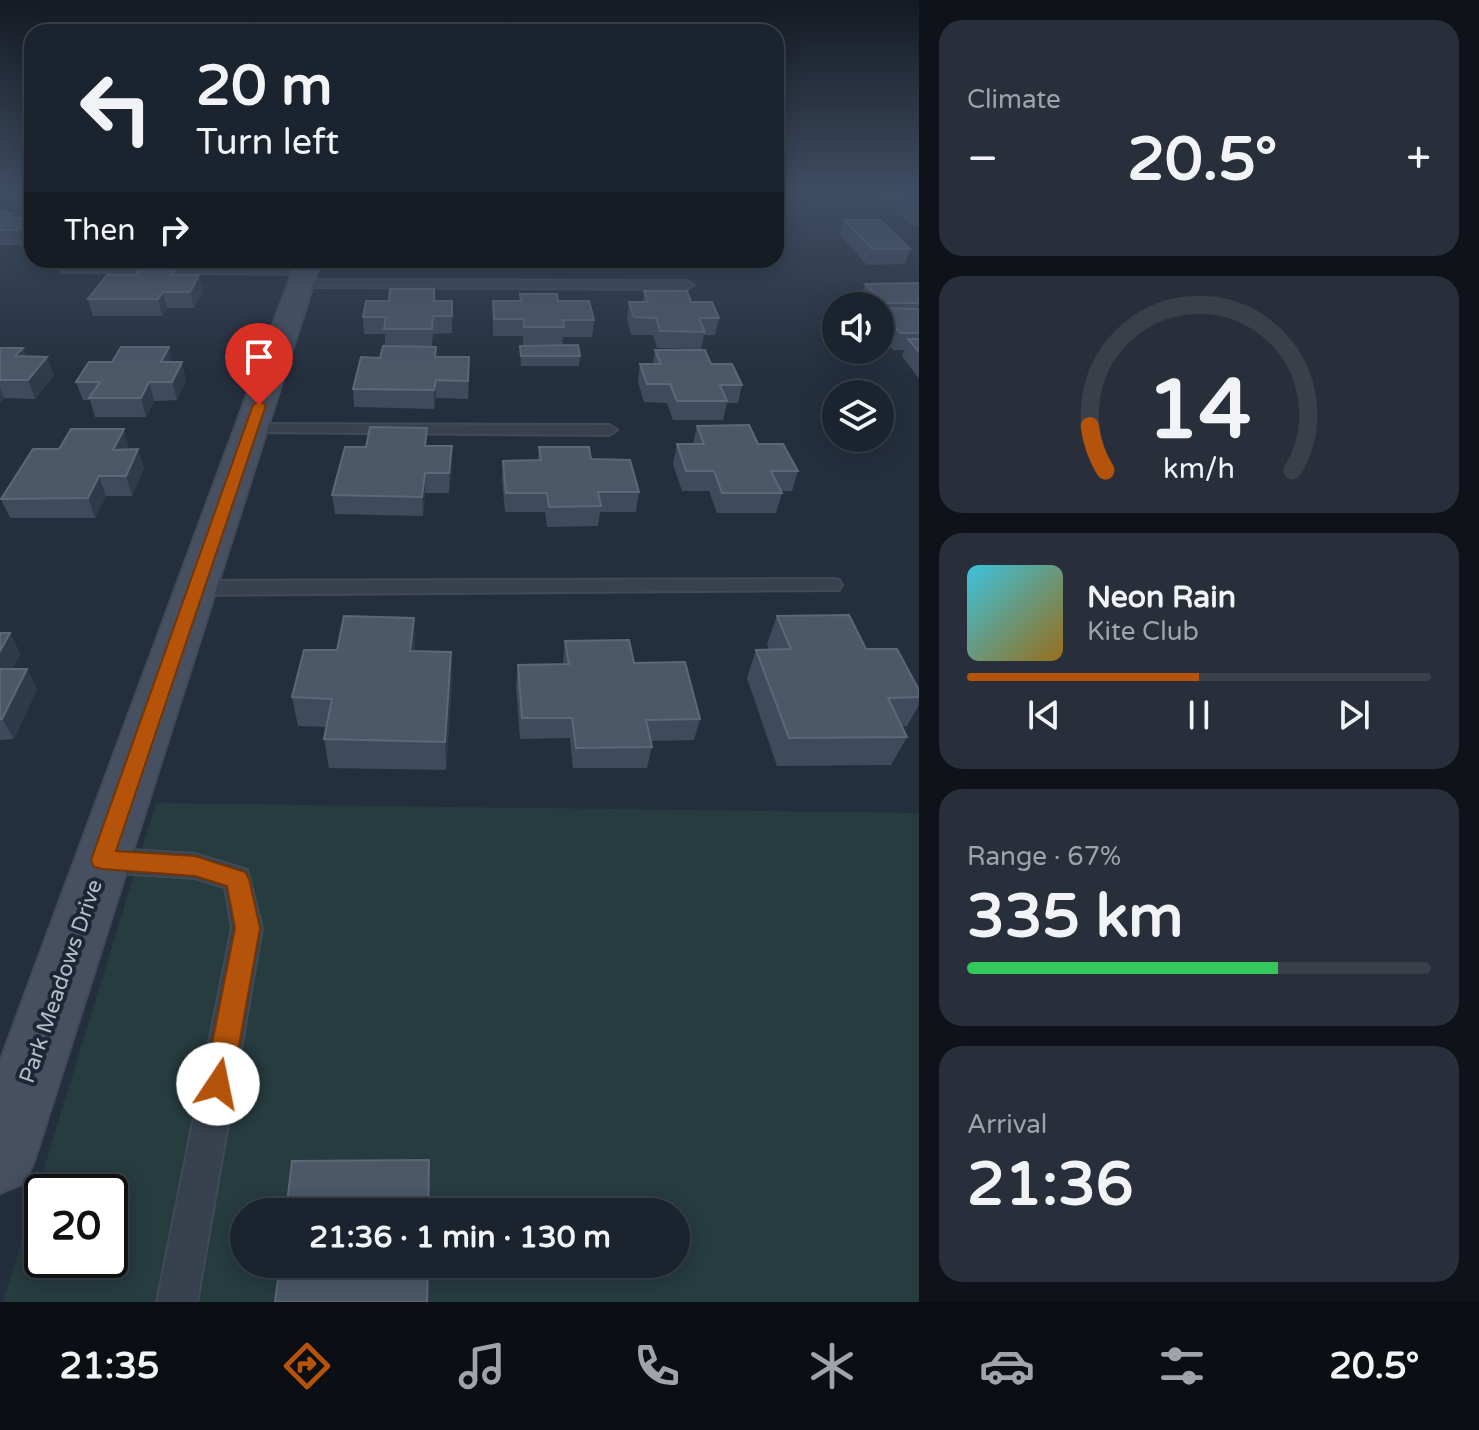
<!DOCTYPE html>
<html lang="en">
<head>
<meta charset="utf-8">
<style>
  :root { --surface:#1b232e; --page:#282f3a; --text:#f1f3f6; --muted:#a0a4aa; --line:#39404a; --accent:#b45309 }
  body { margin:0; font-family:"Varela Round",sans-serif; background:var(--page); color:var(--text); height:100vh; display:flex; flex-direction:column; font-size:30px; white-space:nowrap }
  * { box-sizing:border-box; margin:0 }
  p { font-size:26px; color:var(--muted) }
  .icon { flex:none; width:44px; height:44px; fill:none; stroke:currentColor; stroke-width:2; stroke-linecap:round; stroke-linejoin:round }
  .map { position:relative; flex:1; overflow:hidden }
  .details { display:flex; flex-direction:column; gap:20px; padding:20px; background:#0f1319; width:560px }
  .details>* { flex:none }
  .hud { position:absolute; left:24px; top:24px; width:760px; height:244px; border-radius:24px; box-shadow:0 4px 20px #0003,0 0 0 2px var(--line); background:#1b232e; color:var(--text); overflow:hidden }
  .buttons { position:absolute; left:822px; top:292px; display:grid; gap:16px }
  .buttons a { display:grid; place-items:center; width:72px; height:72px; border-radius:50%; background:var(--surface); box-shadow:0 4px 20px #0003,0 0 0 2px var(--line); font-size:40px }
  .speed { position:absolute; left:24px; top:1174px; display:flex; gap:16px; font-size:40px; font-weight:700; text-align:center }
  .speed>* { display:grid; place-content:center; width:104px; height:104px; border-radius:50%; background:var(--surface); box-shadow:0 4px 20px #0003,0 0 0 2px var(--line); line-height:1 }
  .speed .limit { border:4px solid #111; border-radius:12px; background:#fff; color:#111 }
  .pin { position:absolute; display:grid; place-items:center; width:68px; height:68px; color:#fff; margin:-82px -34px; border-radius:50% 50% 50% 0; rotate:-45deg; box-shadow:0 0 8px #0007 }
  .pin .icon { rotate:45deg }
  .me { position:absolute; width:88px; margin:-44px; rotate:11deg; stroke-linejoin:round; filter:drop-shadow(0 0 6px #0008) }
  .turn { display:flex; align-items:center; gap:28px; height:168px; padding:0 40px; font-size:36px }
  .turn .icon { width:104px; height:104px; stroke-width:2.5 }
  .turn b { display:block; font-size:56px; line-height:68px }
  .then { display:flex; align-items:center; height:76px; padding:0 40px; background:#0003; gap:16px; font-size:30px }
  .big { font-size:60px; font-weight:800; line-height:1.1 }
  .details .widget { flex:1; display:flex; flex-direction:column; justify-content:center; gap:12px; min-width:0; padding:0 28px; border-radius:24px; background:var(--page) }
  .details .dial { align-items:center; gap:0 }
  .dial svg { height:208px; overflow:visible; fill:none; stroke:var(--line); stroke-width:7; stroke-linecap:round; text-anchor:middle }
  .dial text { fill:var(--text); stroke:none }
  .song { display:flex; align-items:center; gap:24px }
  .cover { width:96px; height:96px; border-radius:12px; background:linear-gradient(135deg,hsl(190 70% 55%),hsl(40 70% 35%)) }
  .played { height:8px; border-radius:4px; background:linear-gradient(90deg,var(--accent) 50%,var(--line) 50%) }
  .keys { display:flex; justify-content:space-around; direction:ltr }
  .heat { display:flex; justify-content:space-between; align-items:center; font-size:44px; direction:ltr }
  .charge { height:12px; border-radius:6px; background:linear-gradient(90deg,#34c759 67%,var(--line) 0) }
  .trip { position:absolute; left:230px; top:1198px; width:460px; height:80px; border-radius:40px; background:var(--surface); box-shadow:0 4px 20px #0003,0 0 0 2px var(--line); font-weight:800; line-height:80px; text-align:center }
  .dock { display:flex; height:128px; justify-content:space-around; align-items:center; background:#0b0e12; color:var(--muted) }
  .dock .icon { width:56px; height:56px }
  .dock .active { color:var(--accent) }
  .dock b { font-size:36px; color:var(--text) }
  main { display:flex; flex:1; min-height:0 }
  .map>svg:first-child { display:block }
</style>
</head>
<body>
<main>
<div class="map">
<svg width="919" height="1302" viewBox="0 0 919 1302">
  <rect width="100%" height="100%" fill="#242f3e"/>
  <path fill="#263c3f" fill-rule="evenodd" d="M 156,803 L 919,813 L 919,1302 L 3,1302 ZM 42,1192 L 110,1192 L 110,1260 L 42,1260 ZM 244,1212 L 676,1212 L 676,1264 L 244,1264 Z"/>
  <g fill="none" stroke-linecap="round" stroke-linejoin="round">
    <defs>
      <g id="lane">
        <polygon points="66,265 306,266 312,270 306,274 62,272 60,269"/>
        <polygon points="301,280 687,281 693,285 687,289 297,287 297,281"/>
        <polygon points="251,424 609,425 617,430 609,435 245,432 245,426"/>
        <polygon points="832,579 839,580 842,585 839,590 196,595 186,588 196,581"/>
        <polygon points="102,848 195,854 247,870 262,928 197,1302 157,1302 232,928 225,887 195,878 102,872 92,868 88,860 92,852"/>
      </g>
      <polygon id="street" points="879,193 901,193 919,208 919,225 912,223"/>
      <polygon id="secondary" points="297,260 321,260 35,1158 25,1183 0,1193 0,1062"/>
    </defs>
    <use href="#lane" stroke="#414a57" stroke-width="4"/>
    <use href="#street" stroke="#414a57" stroke-width="4"/>
    <use href="#secondary" stroke="#414a57" stroke-width="4"/>
    <use href="#lane" fill="#38414e" fill-rule="evenodd"/>
    <use href="#street" fill="#38414e" fill-rule="evenodd"/>
    <use href="#secondary" fill="#465061" fill-rule="evenodd"/>
  </g>
  <g fill="#3f4b5c">
    <polygon points="7,193 32,193 32,212 30,212 29,207 11,207"/>
    <polygon points="0,212 13,213 15,218 31,218 32,222 32,236 23,245 0,245"/>
    <polygon points="844,220 910,249 905,264 867,265 840,235"/>
    <rect x="382" y="260" width="53" height="4"/>
    <polygon points="607,260 663,260 663,264 608,264"/>
    <polygon points="176,268 178,275 203,291 194,308 167,308 162,316 93,316 88,299 136,275"/>
    <polygon points="919,283 919,379 902,356 904,350 893,350 880,332 880,306 865,306 860,300 865,284"/>
    <polygon points="644,291 691,302 719,318 715,335 704,335 701,349 657,348 653,335 631,335 627,319 629,302 643,302"/>
    <polygon points="520,294 558,301 594,320 592,337 563,337 562,345 523,345 523,336 493,336 493,301 520,301"/>
    <polygon points="434,301 452,301 452,333 433,334 432,346 397,347 437,357 469,375 468,399 436,398 434,409 354,407 353,389 380,358 385,346 385,334 364,334 363,317"/>
    <polygon points="520,346 580,356 579,366 521,366"/>
    <polygon points="0,348 26,357 54,375 35,399 4,398 0,403"/>
    <polygon points="655,350 711,364 742,385 738,403 727,403 723,420 673,420 667,403 644,402 638,382 640,364 653,364"/>
    <polygon points="173,362 186,380 177,400 154,401 146,417 95,417 90,400 83,400 76,382"/>
    <polygon points="697,426 758,444 798,471 792,491 781,491 782,493 776,513 717,513 709,491 682,491 673,464 677,444 693,444"/>
    <polygon points="428,446 452,446 452,466 449,493 425,493 423,516 335,514 332,495"/>
    <polygon points="539,447 591,459 639,492 636,512 600,512 598,526 547,527 545,512 505,512 502,480 503,461 538,460"/>
    <polygon points="129,448 129,449 144,468 132,496 106,496 95,518 10,518 1,499"/>
    <polygon points="777,616 866,649 919,690 919,705 907,726 902,726 907,737 891,765 777,766 747,678 756,650 769,649 767,644"/>
    <polygon points="414,618 415,651 452,680 446,770 329,768 324,739 327,727 298,726 292,697 337,650"/>
    <polygon points="0,633 10,633 20,654 12,669 37,689 14,739 0,740"/>
    <polygon points="565,641 634,663 700,719 694,740 651,741 652,747 647,768 573,768 570,738 520,739 516,685 518,665 563,664"/>
  </g>
  <g fill="#2f3b4b">
    <polygon points="31,218 32,222 32,236 23,245 18,230"/>
    <polygon points="199,275 203,291 194,308 190,292"/>
    <polygon points="163,292 167,308 162,316 158,299"/>
    <polygon points="169,347 173,365 161,362"/>
    <polygon points="23,348 30,366 15,356"/>
    <polygon points="47,357 54,375 35,399 28,380"/>
    <polygon points="182,362 186,380 177,400 172,382"/>
    <polygon points="436,380 436,398 434,409 434,390"/>
    <polygon points="149,382 154,401 146,417 141,398"/>
    <polygon points="0,387 4,398 0,403"/>
    <polygon points="124,429 129,448 119,469 113,450"/>
    <polygon points="452,446 452,466 449,493 449,473"/>
    <polygon points="138,449 144,468 132,496 126,476"/>
    <polygon points="425,473 425,493 423,516 422,497"/>
    <polygon points="99,476 106,496 95,518 88,498"/>
    <polygon points="414,618 415,646 412,679 410,651"/>
    <polygon points="10,633 20,654 2,690 0,687 0,651"/>
    <polygon points="451,652 452,680 446,770 445,742"/>
    <polygon points="27,669 37,689 14,739 2,719"/>
    <polygon points="429,1160 431,1180 430,1212 428,1212"/>
    <polygon points="428,1264 430,1264 429,1302 427,1302"/>
  </g>
  <g fill="#4b5868" stroke="#5c6777" stroke-width="2">
    <polygon points="7,193 32,193 32,197 26,198 31,193"/>
    <polygon points="0,212 13,213 7,218 31,218 18,230 0,230"/>
    <polygon points="844,220 880,220 910,249 872,249"/>
    <polygon points="140,268 176,268 172,275 199,275 190,292 163,292 158,299 88,299 107,275 136,275"/>
    <polygon points="919,283 919,303 883,303 865,284"/>
    <polygon points="390,289 434,289 434,301 452,301 452,316 433,316 432,329 384,329 386,317 363,317 366,301 389,301"/>
    <polygon points="644,291 687,291 691,302 712,302 719,318 699,318 705,332 660,331 656,318 634,317 629,302 648,302"/>
    <polygon points="520,294 557,294 558,301 589,301 594,320 563,320 564,327 524,327 524,319 494,319 493,301 521,301"/>
    <polygon points="881,308 919,309 919,333 900,333"/>
    <polygon points="908,339 919,339 919,352"/>
    <polygon points="578,345 580,356 521,356 520,346"/>
    <polygon points="383,346 436,347 435,357 469,357 468,381 436,380 434,390 353,389 361,357 380,358"/>
    <polygon points="121,347 169,347 161,362 182,362 172,382 149,382 141,398 89,398 100,382 76,382 89,362 112,362"/>
    <polygon points="0,348 23,348 15,356 47,357 28,380 0,380"/>
    <polygon points="655,350 705,350 711,364 732,364 742,385 720,385 727,401 677,401 670,384 647,384 640,364 661,364"/>
    <polygon points="749,425 758,444 783,444 798,471 771,471 782,493 722,493 714,471 686,471 677,444 704,444 697,426"/>
    <polygon points="370,427 427,428 425,446 452,446 449,473 425,473 422,497 332,495 345,447 366,447"/>
    <polygon points="71,429 124,429 113,450 138,449 126,476 99,476 88,498 1,499 33,449 59,449"/>
    <polygon points="539,447 589,447 591,459 630,460 639,492 598,492 601,506 549,507 547,493 506,493 503,461 541,460"/>
    <polygon points="849,615 866,649 897,649 919,690 919,697 888,698 907,737 789,738 756,650 791,649 777,616"/>
    <polygon points="344,616 414,618 410,651 451,652 445,742 324,739 332,699 292,697 304,650 337,650"/>
    <polygon points="0,633 10,633 0,651"/>
    <polygon points="629,640 634,663 685,662 700,719 646,720 652,747 576,748 572,718 522,718 518,665 569,664 565,641"/>
    <polygon points="0,669 27,669 2,719 0,719"/>
    <polygon points="429,1160 428,1212 286,1212 292,1161"/>
    <polygon points="280,1264 428,1264 427,1302 275,1302"/>
  </g>
  <linearGradient id="sky" x2="0" y2="1"><stop stop-color="#141a22"/><stop offset="0.51" stop-color="#3f4d63"/><stop offset="1" stop-color="#3f4d63" stop-opacity="0"/></linearGradient>
  <rect width="919" height="375" fill="url(#sky)"/>
  <polygon fill="#b45309" stroke="#753606" stroke-width="2" points="259,401 266,405 116,851 195,856 245,872 249,879 260,928 232,1084 228,1093 218,1097 208,1093 204,1084 235,928 227,886 195,876 102,869 94,867 91,860 253,405"/>
  <g text-anchor="middle" stroke-width="8" stroke-linejoin="round" paint-order="stroke">
    <g font-size="22" fill="#b4bcc9" stroke="#1d2633">
      <text transform="translate(60 981) rotate(-71)" y="8">Park Meadows Drive</text>
    </g>
  </g>
</svg>
<div class="buttons">
<a><svg class="icon" aria-label="sound" viewBox="0 0 24 24"><path d="M4 9h4l5-4v14l-5-4H4zM17 9q2 3 0 6"/></svg></a>
<a><svg class="icon" aria-label="layers" viewBox="0 0 24 24"><path d="M12 4l9 5-9 5-9-5zM3 14l9 5 9-5"/></svg></a>
</div>
<div class="speed"><div class="limit">20</div></div>
<div class="pin" style="left:259px;top:405px;background:#d93025"><svg class="icon" aria-label="arrive" viewBox="0 0 24 24"><path d="M6 21V4h12l-3 4 3 4H6"/></svg></div>
<svg class="me" style="left:218px;top:1084px" viewBox="-20 -20 40 40"><circle r="19" fill="#fff"/><path d="M0-13L10 11 0 6-10 11z" fill="#b45309"/></svg>
<div class="trip">21:36 · 1 min · 130 m</div>
<div class="hud">
<div class="turn"><svg class="icon" aria-label="left" viewBox="0 0 24 24"><path d="M17 20v-9H6M10 6l-5 5 5 5"/></svg><div><b>20 m</b>Turn left</div></div>
<div class="then">Then<svg class="icon" aria-label="right" viewBox="0 0 24 24"><path d="M7 20v-9h11M14 6l5 5-5 5"/></svg></div>
</div>
</div>
<section class="details">
<div class="widget"><p>Climate</p>
<div class="heat"><a>−</a><b class="big">20.5°</b><a>+</a></div>
</div>
<div class="widget dial"><svg viewBox="0 0 100 80">
<path d="M14 69A42 42 0 1 1 86 69"/>
<path d="M14 69A42 42 0 0 1 8 52" stroke="#b45309"/>
<text x="50" y="56" font-size="32" font-weight="700">14</text>
<text x="50" y="72" font-size="11">km/h</text>
</svg></div>
<div class="widget">
<div class="song"><i class="cover"></i><div><b>Neon Rain</b><p>Kite Club</p></div></div>
<div class="played"></div>
<div class="keys"><svg class="icon" aria-label="previous" viewBox="0 0 24 24"><path d="M18 5L8 12l10 7zM5 5v14"/></svg><svg class="icon" aria-label="pause" viewBox="0 0 24 24"><path d="M8 5v14M16 5v14"/></svg><svg class="icon" aria-label="next" viewBox="0 0 24 24"><path d="M6 5l10 7-10 7zM19 5v14"/></svg></div>
</div>
<div class="widget"><p>Range · 67%</p><b class="big">335 km</b><div class="charge"></div></div>
<div class="widget"><p>Arrival</p><b class="big">21:36</b></div>
</section>
</main>
<nav class="dock">
<b>21:35</b>
<svg class="icon active" aria-label="directions" viewBox="0 0 24 24"><path d="M12 3l9 9-9 9-9-9zM9 14v-3h6M13 9l2 2-2 2"/></svg>
<svg class="icon" aria-label="music" viewBox="0 0 24 24"><path d="M9 18V5l10-2v13"/><circle cx="6" cy="18" r="3"/><circle cx="16" cy="16" r="3"/></svg>
<svg class="icon" aria-label="phone" viewBox="0 0 24 24"><path d="M5 4h4l2 5-3 2q2 4 5 5l2-3 5 2v4C11 20 4 13 5 4z"/></svg>
<svg class="icon" aria-label="climate" viewBox="0 0 24 24"><path d="M12 3v18M4 7l16 10M4 17L20 7"/></svg>
<svg class="icon" aria-label="car" viewBox="0 0 24 24"><path d="M5 17H2v-5l4-1 3-4h7l3 4 3 1v5h-3M9 17h6M6 11h13"/><circle cx="7" cy="17" r="2"/><circle cx="17" cy="17" r="2"/></svg>
<svg class="icon" aria-label="filters" viewBox="0 0 24 24"><path d="M4 7h16M4 17h16"/><circle cx="9" cy="7" r="2"/><circle cx="15" cy="17" r="2"/></svg>
<b>20.5°</b>
</nav>
</body>
</html>
